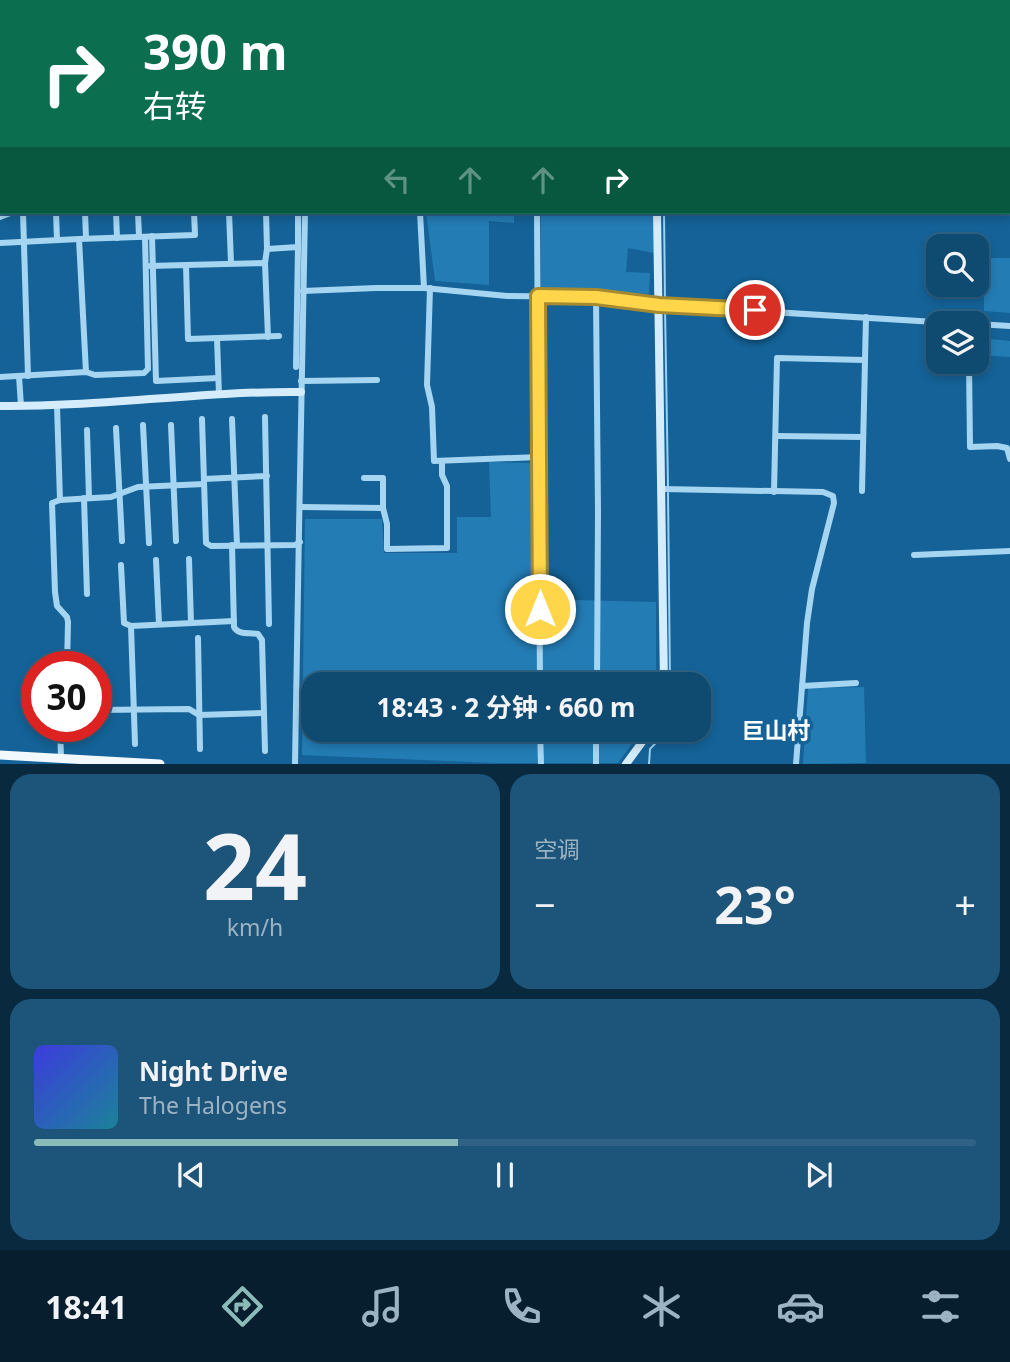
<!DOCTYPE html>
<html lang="zh">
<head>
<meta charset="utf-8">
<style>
  :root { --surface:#0f4a71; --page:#1d5479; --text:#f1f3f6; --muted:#9bb3c3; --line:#2f6284; --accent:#8bbbb9 }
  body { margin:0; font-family:"Noto Sans","Noto Sans SC",sans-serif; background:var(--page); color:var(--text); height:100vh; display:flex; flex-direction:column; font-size:26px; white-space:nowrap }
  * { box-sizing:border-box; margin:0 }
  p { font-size:23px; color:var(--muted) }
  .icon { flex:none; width:38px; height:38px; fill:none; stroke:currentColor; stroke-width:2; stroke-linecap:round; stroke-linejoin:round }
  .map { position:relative; height:764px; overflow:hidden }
  .panel { display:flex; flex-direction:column; gap:10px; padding:10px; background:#08293e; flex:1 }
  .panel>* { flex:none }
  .guide { position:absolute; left:0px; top:0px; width:1012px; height:214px; box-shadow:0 4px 10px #0003,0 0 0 2px var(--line); background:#0b6e4f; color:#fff; overflow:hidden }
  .fabs { position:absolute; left:926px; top:234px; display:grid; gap:14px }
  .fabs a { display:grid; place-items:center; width:63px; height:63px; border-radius:14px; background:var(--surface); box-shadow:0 4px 10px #0003,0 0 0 2px var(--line); font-size:35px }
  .speed { position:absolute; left:21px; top:651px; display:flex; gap:14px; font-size:35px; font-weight:700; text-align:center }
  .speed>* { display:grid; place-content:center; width:91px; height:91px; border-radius:50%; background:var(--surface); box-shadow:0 4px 10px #0003,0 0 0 2px var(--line); line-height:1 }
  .speed .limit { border:10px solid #d22; background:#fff; color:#111 }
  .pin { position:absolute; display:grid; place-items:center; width:60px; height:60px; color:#fff; margin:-30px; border:4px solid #fff; border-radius:50%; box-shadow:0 2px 7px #0007 }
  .me { position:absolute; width:77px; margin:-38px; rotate:0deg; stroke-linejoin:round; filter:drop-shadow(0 0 5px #0008) }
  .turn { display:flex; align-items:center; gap:24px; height:147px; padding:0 28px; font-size:32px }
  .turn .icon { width:91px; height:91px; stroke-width:2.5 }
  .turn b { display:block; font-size:49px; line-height:60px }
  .lanes { display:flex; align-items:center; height:66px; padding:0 28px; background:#0003; justify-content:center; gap:35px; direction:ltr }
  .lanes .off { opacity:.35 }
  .big { font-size:52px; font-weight:700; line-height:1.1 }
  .panel .widget { flex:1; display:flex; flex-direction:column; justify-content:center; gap:10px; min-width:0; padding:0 24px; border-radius:21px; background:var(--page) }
  .panel .dial { align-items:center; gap:0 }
  .dial b { font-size:91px; line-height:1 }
  .song { display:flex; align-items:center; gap:21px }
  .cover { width:84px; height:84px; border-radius:10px; background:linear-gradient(135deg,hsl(240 70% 55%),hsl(190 70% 35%)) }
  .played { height:7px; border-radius:4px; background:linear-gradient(90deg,var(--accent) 45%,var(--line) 45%) }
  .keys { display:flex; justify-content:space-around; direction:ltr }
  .heat { display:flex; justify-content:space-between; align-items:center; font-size:38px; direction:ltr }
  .panel .tiles { flex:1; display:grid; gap:10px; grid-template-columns:1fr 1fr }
  .widget:last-child { grid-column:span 2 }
  .trip { position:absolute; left:301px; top:672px; width:410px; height:70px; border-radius:21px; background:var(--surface); box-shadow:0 4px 10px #0003,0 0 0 2px var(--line); font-weight:700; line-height:70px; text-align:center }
  .tab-bar { display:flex; height:112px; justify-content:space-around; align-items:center; background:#061e2d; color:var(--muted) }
  .tab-bar .icon { width:49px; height:49px }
  .tab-bar .current { color:var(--accent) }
  .tab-bar b { font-size:32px; color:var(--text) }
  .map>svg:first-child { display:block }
</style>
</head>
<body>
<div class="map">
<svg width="1010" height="764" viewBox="0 0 1010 764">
  <rect width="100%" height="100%" fill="#146297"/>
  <g fill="#237cb4">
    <polygon points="426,212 514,212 514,223 489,221 489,285 435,281"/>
    <polygon points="541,212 653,212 654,253 628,248 626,272 650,273 649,294 541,288"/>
    <polygon points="984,258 1010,258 1010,313 984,311"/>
    <polygon points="979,338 1010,341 1010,357 978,355"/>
    <polygon points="489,462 535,463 534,599 656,602 656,684 313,684 313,730 642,730 618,763 495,763 302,755 305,519 382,519 384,553 457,553 457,517 491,517"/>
    <polygon points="864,687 866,763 803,764 808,688"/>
  </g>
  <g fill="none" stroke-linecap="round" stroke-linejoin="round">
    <g stroke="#98d2f5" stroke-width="2">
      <polyline points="661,0 661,2"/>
      <polyline points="664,212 665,302"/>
      <polyline points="665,307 668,487"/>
      <polyline points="668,493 670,684"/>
      <polyline points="649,764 650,749 668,730"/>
    </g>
    <g stroke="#a6d5f2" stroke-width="6">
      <polyline points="537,0 537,2"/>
      <polyline points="283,2 283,0"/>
      <polyline points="23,212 28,376"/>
      <polyline points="56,212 57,240"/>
      <polyline points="85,212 86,238"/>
      <polyline points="116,212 117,238"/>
      <polyline points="138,212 139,237"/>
      <polyline points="229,212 231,263"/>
      <polyline points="420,212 424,288"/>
      <polyline points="537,212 540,684"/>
      <polyline points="0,217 13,212"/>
      <polyline points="152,236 156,381 218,378"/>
      <polyline points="0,243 79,239"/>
      <polyline points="267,249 298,247 298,212"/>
      <polyline points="265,263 267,249 266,212"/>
      <polyline points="186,265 265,263 268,337"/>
      <polyline points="150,266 186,265 188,339 279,336"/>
      <polyline points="430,288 427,385 432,407 434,461 539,457"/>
      <polyline points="303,291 376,288 424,288 507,296 596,297 658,305 968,324"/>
      <polyline points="596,297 598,512 597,684"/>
      <polyline points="976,324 1010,326"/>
      <polyline points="217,338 219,395"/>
      <polyline points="969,362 970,447 997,446 1007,448 1010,459"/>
      <polyline points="296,367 298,247"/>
      <polyline points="86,372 79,239 195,235 194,212"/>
      <polyline points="19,376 21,406"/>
      <polyline points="0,377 86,372 95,375 144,373 148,369 145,237"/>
      <polyline points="301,381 377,380"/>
      <polyline points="57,406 60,500"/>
      <polyline points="265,417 269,624"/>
      <polyline points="202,419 206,543 211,546 295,545 300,542"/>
      <polyline points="232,419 237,545"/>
      <polyline points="143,425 149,543"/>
      <polyline points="171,425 176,541"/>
      <polyline points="116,428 122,541"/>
      <polyline points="87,430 89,498"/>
      <polyline points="776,436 863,437"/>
      <polyline points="364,478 383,478 383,508 387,524 387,549 447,548 447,486 442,475 442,461"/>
      <polyline points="204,479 267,476"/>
      <polyline points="662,489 823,492 833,496 834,503 812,589 807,623 796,764"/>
      <polyline points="862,491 866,317"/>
      <polyline points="774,492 777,358 865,360"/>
      <polyline points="84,498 87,594"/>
      <polyline points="300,507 383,508"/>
      <path d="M 232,545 L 234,627 C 239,636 250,632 258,634 L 262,640 L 265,751"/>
      <polyline points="914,555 1010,551"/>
      <polyline points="189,559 191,623"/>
      <polyline points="156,560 159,624"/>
      <polyline points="121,565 124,623 131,626 234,621"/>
      <polyline points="131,626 135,744"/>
      <polyline points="198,638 200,749"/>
      <polyline points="67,667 68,622 67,617 57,606 55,592 52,503 60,500 111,497 138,487 204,484"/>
      <polyline points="802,686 856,683"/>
      <polyline points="96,710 189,709 199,715 264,713"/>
      <polyline points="60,726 61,758"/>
      <polyline points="540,730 541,764"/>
      <path d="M 295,764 C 299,580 300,396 305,212"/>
      <polyline points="596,764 596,730"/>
    </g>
    <g stroke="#d5ecfc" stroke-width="8">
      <polyline points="653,0 653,2"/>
      <polyline points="95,2 97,0"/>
      <polyline points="153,2 155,0"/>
      <polyline points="0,76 2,74"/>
      <polyline points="0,127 2,125"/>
      <polyline points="657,212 664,684"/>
      <path d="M 0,406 C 100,407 200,391 301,392"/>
      <polyline points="626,764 651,730"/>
    </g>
    <g stroke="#f1f9ff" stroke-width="9">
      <polyline points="113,2 116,0"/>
      <polyline points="136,2 138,0"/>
      <polyline points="0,94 2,92"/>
      <polyline points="0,111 2,108"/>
      <polyline points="0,755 160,764"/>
    </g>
    <polyline stroke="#fff" stroke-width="2" stroke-dasharray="12 5" stroke-linecap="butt" points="380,0 382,2"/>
  </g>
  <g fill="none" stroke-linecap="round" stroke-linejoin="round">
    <defs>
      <polyline id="route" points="540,609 538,296 596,297 659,305 755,310"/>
    </defs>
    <use href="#route" stroke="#a68a30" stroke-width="18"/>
    <use href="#route" stroke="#ffd54a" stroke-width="12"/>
  </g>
  <g text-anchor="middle" stroke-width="7" stroke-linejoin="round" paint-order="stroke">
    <g font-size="23" font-weight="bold" fill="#fff" stroke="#146297">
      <text x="776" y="739">巨山村</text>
    </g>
  </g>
</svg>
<div class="fabs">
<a><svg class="icon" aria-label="search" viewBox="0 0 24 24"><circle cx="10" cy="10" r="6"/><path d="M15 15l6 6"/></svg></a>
<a><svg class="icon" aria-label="layers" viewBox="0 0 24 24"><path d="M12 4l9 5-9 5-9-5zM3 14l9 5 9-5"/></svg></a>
</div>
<div class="speed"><div class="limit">30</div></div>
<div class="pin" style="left:755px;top:310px;background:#d93025"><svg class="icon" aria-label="arrive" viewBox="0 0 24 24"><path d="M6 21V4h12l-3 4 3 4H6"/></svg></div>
<svg class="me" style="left:540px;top:609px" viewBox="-20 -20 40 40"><circle r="17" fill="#ffd54a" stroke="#fff" stroke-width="3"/><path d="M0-11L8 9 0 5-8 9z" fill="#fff"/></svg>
<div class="trip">18:43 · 2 分钟 · 660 m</div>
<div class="guide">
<div class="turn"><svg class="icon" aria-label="right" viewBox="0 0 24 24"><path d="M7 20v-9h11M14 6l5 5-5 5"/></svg><div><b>390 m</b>右转</div></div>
<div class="lanes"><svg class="icon off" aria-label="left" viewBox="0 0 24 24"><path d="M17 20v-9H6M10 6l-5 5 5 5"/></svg><svg class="icon off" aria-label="ahead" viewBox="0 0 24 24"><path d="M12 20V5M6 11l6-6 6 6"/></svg><svg class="icon off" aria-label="ahead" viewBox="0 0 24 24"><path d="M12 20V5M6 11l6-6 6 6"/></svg><svg class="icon" aria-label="right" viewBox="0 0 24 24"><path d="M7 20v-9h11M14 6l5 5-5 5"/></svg></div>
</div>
</div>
<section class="panel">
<div class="tiles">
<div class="widget dial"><b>24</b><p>km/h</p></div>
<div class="widget"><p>空调</p>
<div class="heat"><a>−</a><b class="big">23°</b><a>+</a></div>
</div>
<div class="widget">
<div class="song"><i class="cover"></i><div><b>Night Drive</b><p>The Halogens</p></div></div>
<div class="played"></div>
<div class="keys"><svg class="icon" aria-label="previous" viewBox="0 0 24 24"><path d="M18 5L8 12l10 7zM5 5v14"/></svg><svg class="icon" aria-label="pause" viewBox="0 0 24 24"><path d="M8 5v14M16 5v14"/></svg><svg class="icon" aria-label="next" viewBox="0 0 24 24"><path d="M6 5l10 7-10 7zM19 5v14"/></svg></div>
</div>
</div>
</section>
<nav class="tab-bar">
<b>18:41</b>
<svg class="icon current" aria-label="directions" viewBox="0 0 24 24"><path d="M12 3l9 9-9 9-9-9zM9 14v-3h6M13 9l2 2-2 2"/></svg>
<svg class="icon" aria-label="music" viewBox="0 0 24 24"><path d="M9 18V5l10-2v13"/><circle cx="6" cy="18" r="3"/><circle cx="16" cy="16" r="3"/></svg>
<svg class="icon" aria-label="phone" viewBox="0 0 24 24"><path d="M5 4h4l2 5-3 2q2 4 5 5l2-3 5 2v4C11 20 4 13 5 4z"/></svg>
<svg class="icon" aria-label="climate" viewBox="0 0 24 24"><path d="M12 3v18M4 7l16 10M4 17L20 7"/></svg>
<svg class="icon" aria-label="car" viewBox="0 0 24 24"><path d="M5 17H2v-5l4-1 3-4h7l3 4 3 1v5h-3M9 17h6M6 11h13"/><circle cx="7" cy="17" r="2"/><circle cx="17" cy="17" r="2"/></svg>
<svg class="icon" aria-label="filters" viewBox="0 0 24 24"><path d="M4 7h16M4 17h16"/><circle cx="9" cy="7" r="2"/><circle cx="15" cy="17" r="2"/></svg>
</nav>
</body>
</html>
